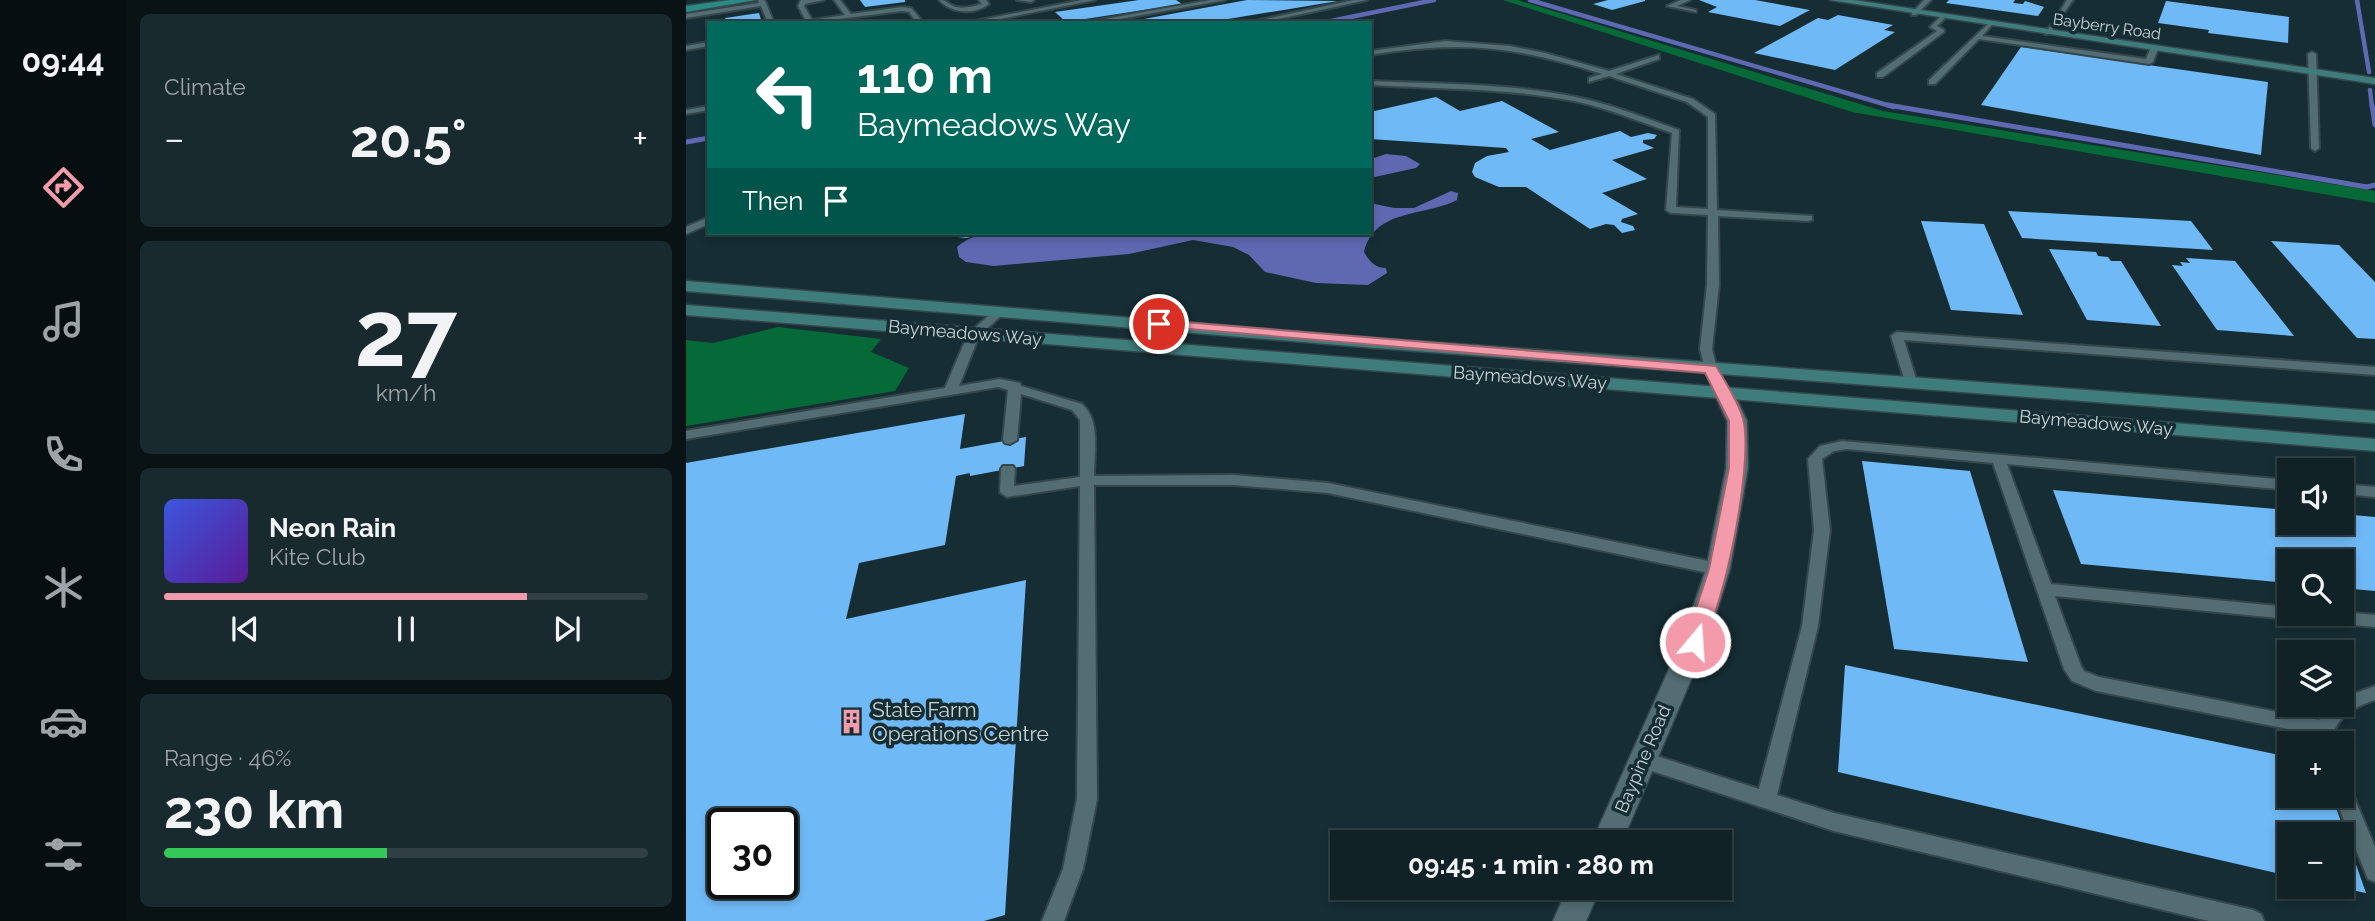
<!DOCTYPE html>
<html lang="en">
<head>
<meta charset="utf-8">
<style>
  :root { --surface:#102226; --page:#192a2e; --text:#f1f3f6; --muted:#9ca4a7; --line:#303f43; --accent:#f39aab }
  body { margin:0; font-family:Raleway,sans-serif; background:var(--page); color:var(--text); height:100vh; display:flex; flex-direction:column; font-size:26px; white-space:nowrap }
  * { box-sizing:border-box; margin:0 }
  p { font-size:23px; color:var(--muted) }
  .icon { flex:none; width:38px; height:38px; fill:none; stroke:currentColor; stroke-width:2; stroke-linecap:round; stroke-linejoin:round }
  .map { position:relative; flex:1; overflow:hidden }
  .details { display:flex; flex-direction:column; gap:14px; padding:14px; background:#091315; width:560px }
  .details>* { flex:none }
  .guide { position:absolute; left:21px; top:21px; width:665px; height:214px; border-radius:0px; box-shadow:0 4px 10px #0003,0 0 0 2px var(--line); background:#00695c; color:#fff; overflow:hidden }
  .fabs { position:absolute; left:1591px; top:458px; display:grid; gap:14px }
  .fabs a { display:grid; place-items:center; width:77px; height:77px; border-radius:0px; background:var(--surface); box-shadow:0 4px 10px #0003,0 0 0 2px var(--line); font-size:35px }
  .speed { position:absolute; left:21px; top:808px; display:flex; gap:14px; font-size:35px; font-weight:700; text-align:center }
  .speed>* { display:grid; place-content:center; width:91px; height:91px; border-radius:50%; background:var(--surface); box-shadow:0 4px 10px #0003,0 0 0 2px var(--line); line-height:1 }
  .speed .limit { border:4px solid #111; border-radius:10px; background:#fff; color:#111 }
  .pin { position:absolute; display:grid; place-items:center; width:60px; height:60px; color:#fff; margin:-30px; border:4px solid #fff; border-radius:50%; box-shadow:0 2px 7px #0007 }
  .me { position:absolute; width:77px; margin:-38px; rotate:18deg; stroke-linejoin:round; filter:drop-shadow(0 0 5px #0008) }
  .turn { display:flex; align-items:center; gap:24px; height:147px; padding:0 35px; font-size:32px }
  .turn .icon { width:91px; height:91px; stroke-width:2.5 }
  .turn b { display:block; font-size:49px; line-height:60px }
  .then { display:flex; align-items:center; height:66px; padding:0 35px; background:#0003; gap:14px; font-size:26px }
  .big { font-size:52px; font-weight:700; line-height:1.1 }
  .details .card { flex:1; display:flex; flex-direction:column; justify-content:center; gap:10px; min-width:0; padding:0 24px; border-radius:10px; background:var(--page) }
  .details .dial { align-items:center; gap:0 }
  .dial b { font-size:91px; line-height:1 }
  .song { display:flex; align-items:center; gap:21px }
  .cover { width:84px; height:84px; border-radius:10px; background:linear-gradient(135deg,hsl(230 70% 55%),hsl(270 70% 35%)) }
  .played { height:7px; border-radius:4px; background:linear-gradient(90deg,var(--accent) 75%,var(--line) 75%) }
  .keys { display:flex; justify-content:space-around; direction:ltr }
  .heat { display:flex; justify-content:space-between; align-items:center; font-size:38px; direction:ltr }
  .charge { height:10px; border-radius:5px; background:linear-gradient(90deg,#34c759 46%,var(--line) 0) }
  .trip { position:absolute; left:644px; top:830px; width:402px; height:70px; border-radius:0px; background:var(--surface); box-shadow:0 4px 10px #0003,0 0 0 2px var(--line); font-weight:700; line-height:70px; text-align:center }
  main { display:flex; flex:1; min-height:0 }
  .tab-bar { display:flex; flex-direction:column; width:126px; justify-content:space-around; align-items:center; background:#060e0f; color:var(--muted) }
  .tab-bar .icon { width:49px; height:49px }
  .tab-bar .on { color:var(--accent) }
  .tab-bar b { font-size:32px; color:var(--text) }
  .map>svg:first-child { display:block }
</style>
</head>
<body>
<main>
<nav class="tab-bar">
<b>09:44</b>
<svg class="icon on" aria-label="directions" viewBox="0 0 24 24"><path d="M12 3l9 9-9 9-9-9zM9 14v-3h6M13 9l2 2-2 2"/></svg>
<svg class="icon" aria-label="music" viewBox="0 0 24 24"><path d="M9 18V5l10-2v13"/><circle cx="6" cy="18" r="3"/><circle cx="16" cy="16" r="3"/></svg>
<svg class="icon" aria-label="phone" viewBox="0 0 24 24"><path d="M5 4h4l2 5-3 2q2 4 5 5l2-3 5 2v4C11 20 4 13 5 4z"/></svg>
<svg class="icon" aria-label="climate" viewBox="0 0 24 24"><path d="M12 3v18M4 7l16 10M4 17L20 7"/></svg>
<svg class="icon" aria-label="car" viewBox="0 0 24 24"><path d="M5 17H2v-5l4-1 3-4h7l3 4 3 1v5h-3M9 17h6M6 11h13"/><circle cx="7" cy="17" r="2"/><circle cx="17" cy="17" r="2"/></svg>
<svg class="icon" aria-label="filters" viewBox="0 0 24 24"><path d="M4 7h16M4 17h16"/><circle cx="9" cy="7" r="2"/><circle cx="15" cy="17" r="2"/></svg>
</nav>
<section class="details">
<div class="card"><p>Climate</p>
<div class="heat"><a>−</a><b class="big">20.5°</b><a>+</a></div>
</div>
<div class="card dial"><b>27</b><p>km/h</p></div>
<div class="card">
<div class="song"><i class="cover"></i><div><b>Neon Rain</b><p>Kite Club</p></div></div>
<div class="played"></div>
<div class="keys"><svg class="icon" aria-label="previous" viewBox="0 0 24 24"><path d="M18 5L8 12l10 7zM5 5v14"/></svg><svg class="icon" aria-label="pause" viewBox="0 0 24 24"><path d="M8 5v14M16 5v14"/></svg><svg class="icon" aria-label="next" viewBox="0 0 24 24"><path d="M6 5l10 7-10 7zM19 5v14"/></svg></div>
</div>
<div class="card"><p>Range · 46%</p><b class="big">230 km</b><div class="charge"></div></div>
</section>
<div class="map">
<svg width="1689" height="921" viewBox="0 0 1689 921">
  <rect width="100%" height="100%" fill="#152d33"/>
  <g fill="#066a38">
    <polygon points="817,0 831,0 1197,111 1689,191 1689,203 1166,112"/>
    <polygon points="92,327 195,339 185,352 223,368 209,391 0,426 0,340 27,343"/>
  </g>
  <g fill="#5e69b2">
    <polygon points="700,154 720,156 734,164 730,168 684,178 688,158"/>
    <path d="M 765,191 L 772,193 L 771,200 C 738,217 689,208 678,252 C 683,261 689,268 700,268 L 701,273 L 682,285 L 630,283 L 579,272 L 563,255 L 547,247 L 507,240 L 443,254 L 308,266 L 280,262 L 273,257 L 271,247 C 283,236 298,233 314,233 L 313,236 L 324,237 L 334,233 L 684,233 L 684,203 L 708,208 L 728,208 Z"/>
  </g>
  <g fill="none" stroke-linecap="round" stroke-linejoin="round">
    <g stroke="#5e69b2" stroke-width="4.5">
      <polyline points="844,0 1208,107"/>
      <polyline points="1671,0 1683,72"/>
      <polyline points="635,23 748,0"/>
      <polyline points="1684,90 1686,107"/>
    </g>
    <g stroke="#5e69b2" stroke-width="5">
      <polyline points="1202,105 1681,187 1689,185"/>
      <polyline points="1686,105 1689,125"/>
      <polyline points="0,142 23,138"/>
    </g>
  </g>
  <g fill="#6fb9f6" fill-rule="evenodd">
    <polygon points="174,0 219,0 219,2 179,7"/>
    <polygon points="453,0 490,0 496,4 380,22 369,12"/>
    <polygon points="561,0 652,1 518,23 436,23"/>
    <polygon points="922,0 959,0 959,1 926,10 907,4"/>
    <polygon points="1013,0 1069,0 1124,10 1094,26 1022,12 1031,7"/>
    <polygon points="1263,0 1329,0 1327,3 1337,4 1339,1 1358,7 1352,16 1260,3"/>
    <polygon points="1480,1 1603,17 1602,43 1522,33 1523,30 1472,23"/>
    <polygon points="73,13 76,23 41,23 39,18"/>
    <polygon points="1152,15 1207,25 1198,30 1209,32 1149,70 1068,53 1132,18 1142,20"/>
    <polygon points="1335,47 1582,82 1575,155 1295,105"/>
    <polygon points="750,97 774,111 816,101 873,132 845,139 864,150 934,131 945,137 962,133 971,135 968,139 957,140 957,143 968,148 926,160 961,179 916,193 952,214 936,219 935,222 947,226 949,230 936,233 928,225 920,224 904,229 840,187 813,187 789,177 786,172 789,163 801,156 823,152 820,148 684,139 684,112"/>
    <polygon points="1322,211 1505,221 1527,250 1336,238"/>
    <polygon points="1235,221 1298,224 1337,315 1265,310"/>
    <polygon points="241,233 299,233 299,234 280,238"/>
    <polygon points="1585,241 1653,245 1689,282 1689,339 1671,338"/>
    <polygon points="1363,249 1410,252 1412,256 1422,257 1425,261 1435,261 1475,326 1401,320"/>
    <polygon points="1500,258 1549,261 1608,336 1531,330 1486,265 1497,266 1494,262 1504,263"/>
    <path d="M 279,414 L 274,449 L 340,437 L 338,466 L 284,476 L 284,473 L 270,476 L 259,545 L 173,563 L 160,619 L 340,580 L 319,915 L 298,921 L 0,921 L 0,463 ZM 37,824 L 96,824 L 96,884 L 37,884 Z"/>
    <polygon points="1176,461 1284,471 1342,662 1208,649"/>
    <polygon points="1367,490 1603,510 1603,523 1656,523 1656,514 1689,517 1689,591 1656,588 1656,562 1603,562 1603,583 1395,564"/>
    <polygon points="1159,665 1603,757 1603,796 1646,796 1680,893 1656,888 1656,835 1603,835 1603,876 1152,772"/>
  </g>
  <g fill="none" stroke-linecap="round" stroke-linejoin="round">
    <defs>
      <g id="lane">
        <polygon points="72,0 78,0 80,3 88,23 82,23 75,6 0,18 0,14 73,3"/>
        <polygon points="115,0 138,0 119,4 118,6 126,20 159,15 148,0 154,0 165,14 216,7 225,8 238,23 231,23 223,12 216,11 121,23 112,6"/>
        <path d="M 253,0 C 262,0 262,5 270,7 C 278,9 288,6 296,4 L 293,0 L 300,0 L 303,4 C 288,15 266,14 253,0 Z"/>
        <polygon points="331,0 348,0 345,2"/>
        <polygon points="396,0 409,0 294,23 279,23"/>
        <polygon points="525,0 539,0 412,23 396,23"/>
        <polygon points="668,0 681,0 574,23 560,23"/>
        <polygon points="995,0 1004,0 991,6 1010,10 1010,12 981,6"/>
        <polygon points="1238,0 1245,0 1230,15 1226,15 1226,13"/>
        <polygon points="1381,0 1387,0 1363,34 1359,34"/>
        <polygon points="1254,17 1259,18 1251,26 1258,30 1258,32 1197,77 1191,77 1191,73 1251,31 1244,27"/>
        <polygon points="1303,23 1306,25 1296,36 1460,59 1465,47 1472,49 1467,62 1463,64 1293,39 1249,84 1243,84 1243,80"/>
        <path d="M 759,41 L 824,46 L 859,53 L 923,71 L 973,55 L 973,59 L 930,74 L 1007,99 L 1029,114 L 1031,210 L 1126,216 L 1126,220 L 1122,221 L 1032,216 L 1033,285 L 1026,349 L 1031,369 L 1044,393 L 1043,396 L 1038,397 L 1033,396 L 1019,369 L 1014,349 L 1021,285 L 1022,215 L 985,213 L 980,210 L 986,133 C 954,122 922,108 888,101 C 821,88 752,89 684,85 L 684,81 C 752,84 823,83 890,97 C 925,104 959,118 993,130 L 990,207 L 1022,209 L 1022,117 L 1001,102 L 923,76 L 903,82 L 903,78 L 916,74 C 829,46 775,40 684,55 L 684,51 Z"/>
        <polygon points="23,42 23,46 0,50 0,46"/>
        <polygon points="1626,52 1630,54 1633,148 1629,151 1625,148 1622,54"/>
        <polygon points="23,106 23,110 0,114 0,110"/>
        <polygon points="23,217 23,224 0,234 0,227"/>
        <path d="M 313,309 L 319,312 L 293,336 L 273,386 L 313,379 L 334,383 L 335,386 L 396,404 C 415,421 408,453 408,476 L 547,475 L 642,483 L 1032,563 L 1038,565 L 1040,569 L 1038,573 L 1032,575 L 642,493 L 547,485 L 408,485 L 411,799 L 397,869 L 378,921 L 356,921 L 377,869 L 391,799 L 394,486 L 321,497 L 314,492 L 315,469 L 317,466 L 327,466 L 329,469 L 328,486 L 394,477 L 394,420 L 386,410 L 335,394 L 331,440 L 324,444 L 319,443 L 317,440 L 322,390 L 312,387 L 0,439 L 0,431 L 259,388 L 282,334 L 309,310 Z"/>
        <polygon points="1211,332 1689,367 1689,375 1218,340 1231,382 1225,386 1219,382 1205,336"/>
        <path d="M 1156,441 L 1603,480 L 1603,490 L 1321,464 L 1365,584 L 1603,607 L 1603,614 L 1656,614 L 1656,612 L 1689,615 L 1689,627 L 1616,620 L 1609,617 L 1603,619 L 1369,596 L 1395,666 L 1398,671 L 1413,677 L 1633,720 L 1645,705 L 1656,705 L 1656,698 L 1689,686 L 1689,700 C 1667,707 1647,719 1645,744 L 1627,744 L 1627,734 L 1410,691 L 1386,681 L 1378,669 L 1307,463 L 1161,449 L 1148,451 L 1136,459 L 1144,530 L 1132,626 L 1091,795 L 1148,813 L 1567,910 L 1575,914 L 1578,921 L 1523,921 L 1148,831 L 948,765 L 946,759 L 948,753 L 955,751 L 1073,789 L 1116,626 L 1128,530 L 1122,459 L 1134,446 Z"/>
        <polygon points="1656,484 1689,487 1689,497 1656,494"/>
        <polygon points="1656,782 1663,785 1689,847 1689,882 1682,879 1648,796 1656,796"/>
      </g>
      <g id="street">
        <polygon points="1038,387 1048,393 1061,421 1062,468 1044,569 1021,642 936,842 906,842 995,642 1020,569 1040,468 1041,421 1028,393"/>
        <polygon points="882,887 915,887 900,921 867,921"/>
      </g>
      <g id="secondary">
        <polygon points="1144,0 1168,0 1689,78 1689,84"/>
        <polygon points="0,281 689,338 1689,411 1689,423 689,348 0,291"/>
        <polygon points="0,305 1689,439 1689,451 0,315"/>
      </g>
      <polygon id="primary" points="44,0 70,0 0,12 0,6"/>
    </defs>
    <use href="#lane" stroke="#34474b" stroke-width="4"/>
    <use href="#street" stroke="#34474b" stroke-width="3"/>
    <use href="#secondary" stroke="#34474b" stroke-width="3"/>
    <use href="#primary" stroke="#34474b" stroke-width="3"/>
    <use href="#lane" fill="#536d73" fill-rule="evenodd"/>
    <use href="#street" fill="#536d73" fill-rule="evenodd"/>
    <use href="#secondary" fill="#3f7c7c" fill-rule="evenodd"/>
    <use href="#primary" fill="#2a8a84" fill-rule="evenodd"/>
  </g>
  <path fill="#f39aab" stroke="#9e646f" stroke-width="2" d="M 473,320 L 1030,366 C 1038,379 1056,408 1058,423 C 1066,471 1039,604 1015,647 L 1009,649 L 1002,647 L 999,642 L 1023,569 L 1043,468 L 1043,421 L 1019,373 L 468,326 L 468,321 Z"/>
  <defs>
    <symbol id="building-bare" viewBox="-9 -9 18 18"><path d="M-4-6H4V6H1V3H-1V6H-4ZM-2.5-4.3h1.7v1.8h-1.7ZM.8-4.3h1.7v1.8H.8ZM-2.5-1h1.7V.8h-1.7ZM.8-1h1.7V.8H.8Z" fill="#f39aab" stroke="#152d33" stroke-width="2.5" paint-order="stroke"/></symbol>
  </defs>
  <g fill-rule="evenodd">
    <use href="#building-bare" x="148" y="704" width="35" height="35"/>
  </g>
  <g text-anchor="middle" stroke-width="7" stroke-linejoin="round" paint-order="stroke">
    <g font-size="16" fill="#c7d5d8" stroke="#152d33">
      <text transform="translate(1421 26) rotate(8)" y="6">Bayberry Road</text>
    </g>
    <g font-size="18" fill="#c7d5d8" stroke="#152d33">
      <text transform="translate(279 333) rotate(5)" y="6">Baymeadows Way</text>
      <text transform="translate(844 378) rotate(4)" y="6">Baymeadows Way</text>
      <text transform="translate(1410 423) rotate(5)" y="6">Baymeadows Way</text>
      <text transform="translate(957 759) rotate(-67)" y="6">Baypine Road</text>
    </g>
    <g font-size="21" fill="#c7d5d8" stroke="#152d33" text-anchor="start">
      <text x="186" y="717">State Farm<tspan x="186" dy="24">Operations Centre</tspan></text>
    </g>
  </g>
</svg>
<div class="fabs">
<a><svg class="icon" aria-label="sound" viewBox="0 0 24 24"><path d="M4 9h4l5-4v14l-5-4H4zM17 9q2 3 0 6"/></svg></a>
<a><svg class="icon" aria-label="search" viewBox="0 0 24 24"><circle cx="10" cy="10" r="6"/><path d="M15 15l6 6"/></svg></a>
<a><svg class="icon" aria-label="layers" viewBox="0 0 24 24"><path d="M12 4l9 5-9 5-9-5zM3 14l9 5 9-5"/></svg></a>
<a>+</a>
<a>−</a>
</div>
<div class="speed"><div class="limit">30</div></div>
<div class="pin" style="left:473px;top:324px;background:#d93025"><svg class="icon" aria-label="arrive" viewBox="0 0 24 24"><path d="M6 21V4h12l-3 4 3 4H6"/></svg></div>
<svg class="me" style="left:1009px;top:642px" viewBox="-20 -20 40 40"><circle r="17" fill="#f39aab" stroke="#fff" stroke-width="3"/><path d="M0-11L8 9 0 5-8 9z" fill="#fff"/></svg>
<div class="trip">09:45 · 1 min · 280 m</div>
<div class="guide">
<div class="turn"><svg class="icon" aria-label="left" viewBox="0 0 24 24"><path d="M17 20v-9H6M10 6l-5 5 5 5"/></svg><div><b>110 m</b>Baymeadows Way</div></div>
<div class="then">Then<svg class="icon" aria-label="arrive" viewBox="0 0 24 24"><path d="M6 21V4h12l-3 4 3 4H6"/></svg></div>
</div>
</div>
</main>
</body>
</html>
